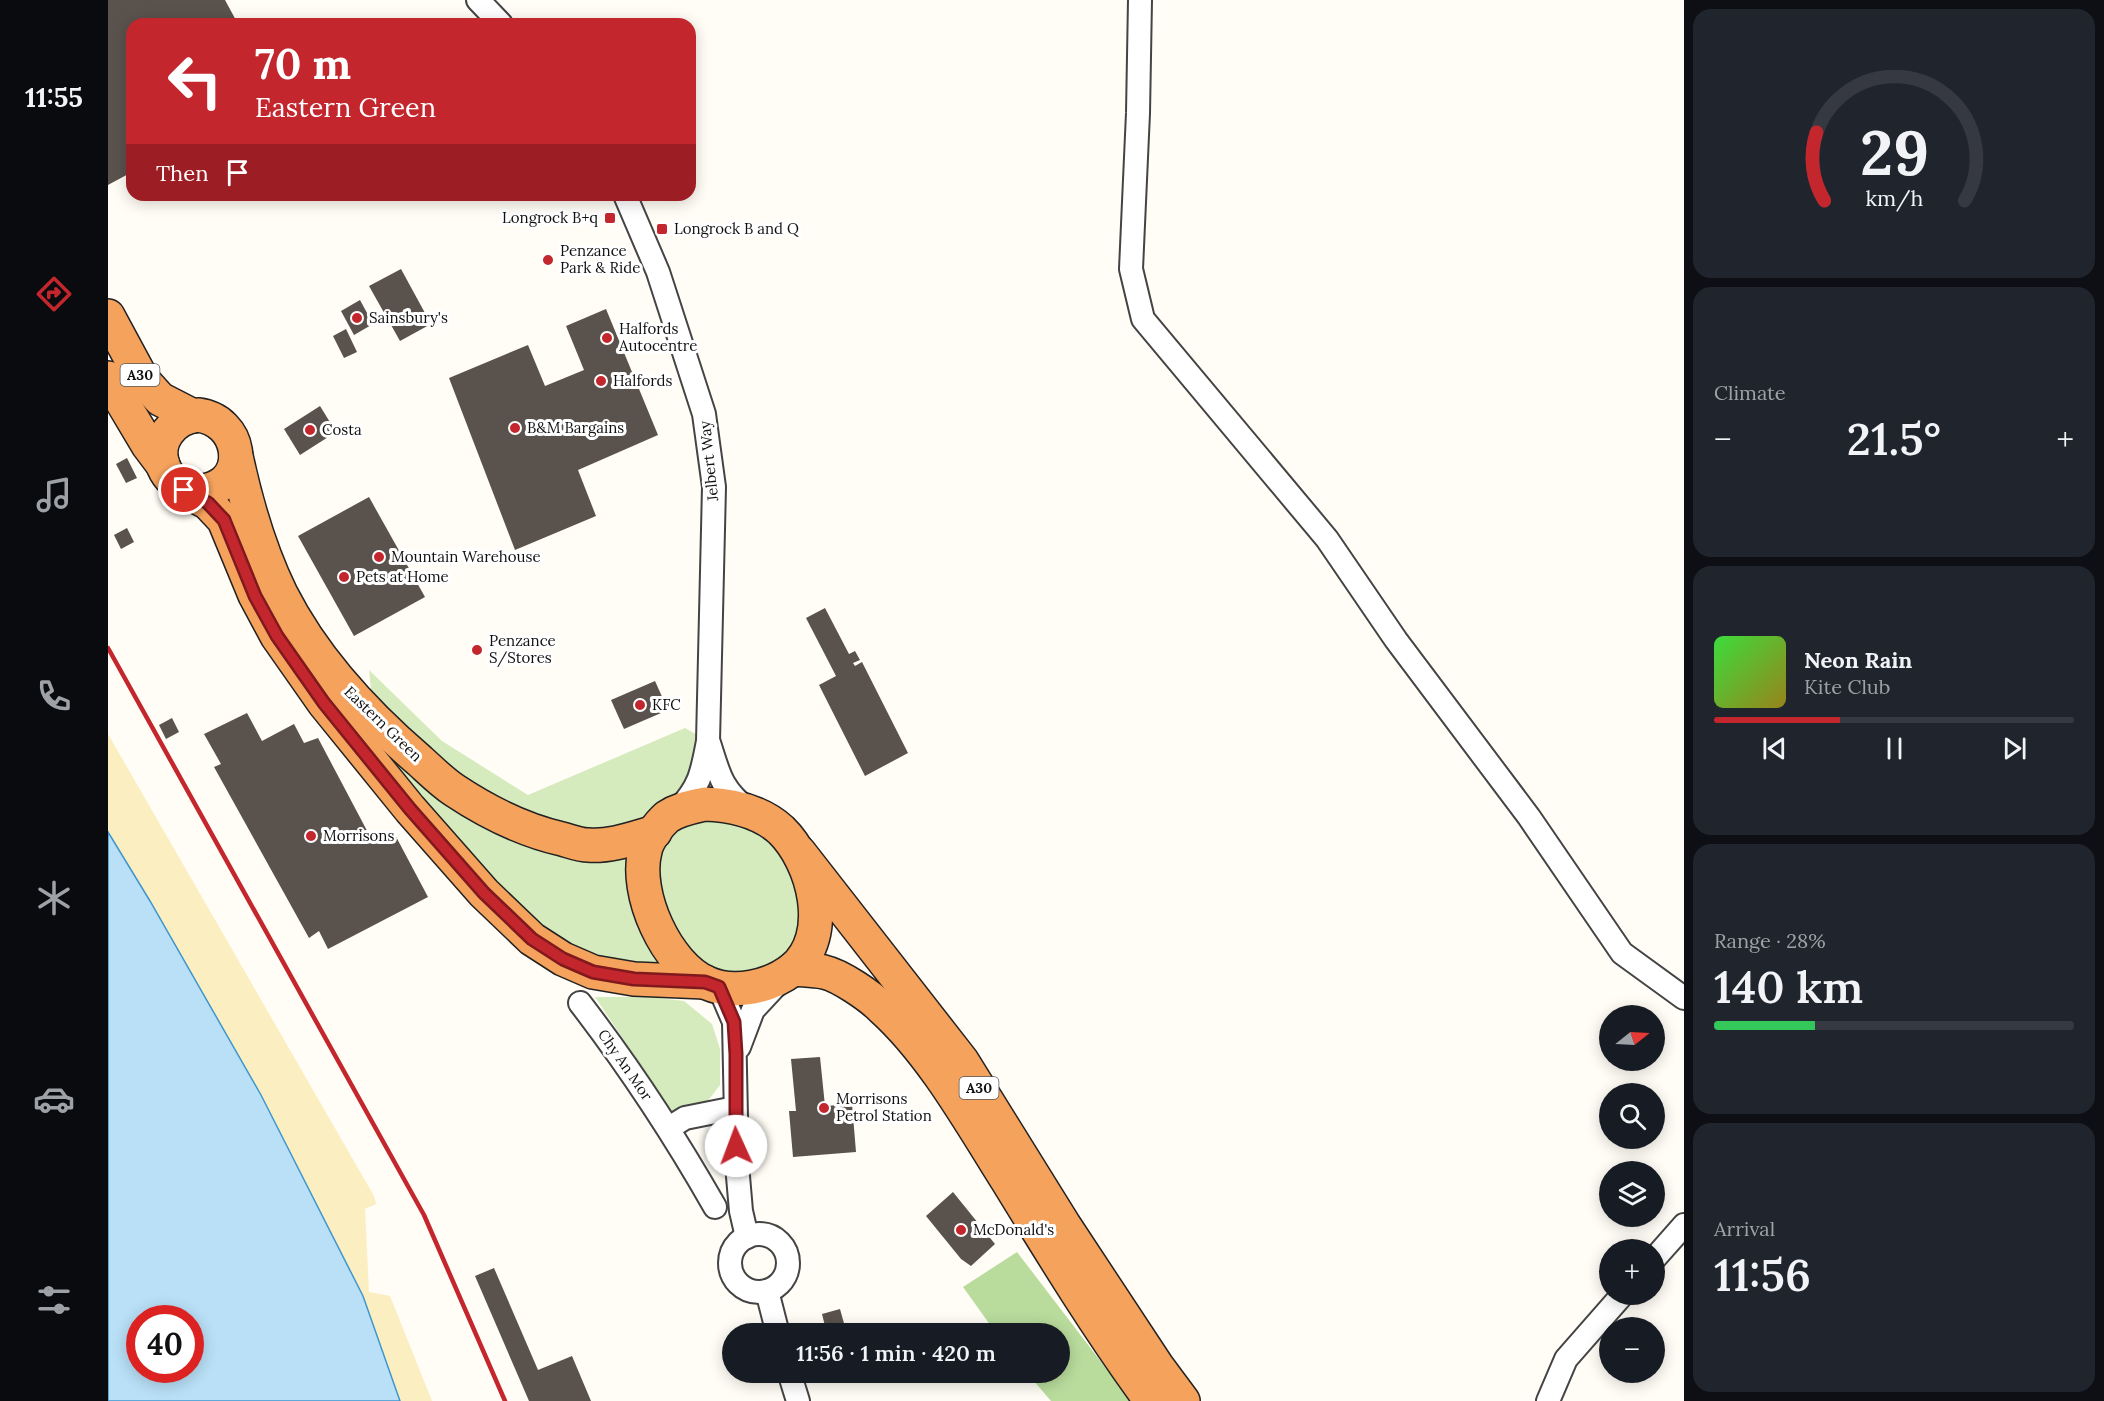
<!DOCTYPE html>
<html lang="en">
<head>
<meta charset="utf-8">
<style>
  :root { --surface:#171b24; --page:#20242c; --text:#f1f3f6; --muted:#9ea1a6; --line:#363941; --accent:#c4262e }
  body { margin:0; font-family:Lora,serif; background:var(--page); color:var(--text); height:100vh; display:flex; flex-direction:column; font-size:22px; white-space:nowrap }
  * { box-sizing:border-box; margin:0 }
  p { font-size:20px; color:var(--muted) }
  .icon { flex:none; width:33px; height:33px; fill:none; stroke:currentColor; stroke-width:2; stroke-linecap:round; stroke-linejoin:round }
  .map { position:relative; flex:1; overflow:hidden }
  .sheet { display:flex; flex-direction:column; gap:9px; padding:9px; background:#0d0f14; width:420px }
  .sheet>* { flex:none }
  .top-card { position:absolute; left:18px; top:18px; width:570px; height:183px; border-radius:18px; box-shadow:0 3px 15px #0003; background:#c4262e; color:#fff; overflow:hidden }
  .needle { width:39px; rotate:72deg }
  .buttons { position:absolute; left:1491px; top:1005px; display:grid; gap:12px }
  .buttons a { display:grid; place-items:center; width:66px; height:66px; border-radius:50%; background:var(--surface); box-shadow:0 3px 15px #0003; font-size:30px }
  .speed { position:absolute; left:18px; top:1305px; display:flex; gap:12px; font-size:30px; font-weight:700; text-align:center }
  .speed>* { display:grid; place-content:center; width:78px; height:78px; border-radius:50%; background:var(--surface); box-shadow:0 3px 15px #0003; line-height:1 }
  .speed .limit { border:9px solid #d22; background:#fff; color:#111 }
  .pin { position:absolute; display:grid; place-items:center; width:51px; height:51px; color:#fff; margin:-26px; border:3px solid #fff; border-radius:50%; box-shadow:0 2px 6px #0007 }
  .me { position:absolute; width:66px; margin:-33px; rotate:358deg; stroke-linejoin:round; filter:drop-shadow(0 0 4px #0008) }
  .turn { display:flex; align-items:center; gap:21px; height:126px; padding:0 30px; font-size:27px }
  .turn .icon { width:78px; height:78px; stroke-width:2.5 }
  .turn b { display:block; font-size:42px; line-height:51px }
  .then { display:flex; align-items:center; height:57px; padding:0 30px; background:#0003; gap:12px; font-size:22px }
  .big { font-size:45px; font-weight:600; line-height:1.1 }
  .sheet .widget { flex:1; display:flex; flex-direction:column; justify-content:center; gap:9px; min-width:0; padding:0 21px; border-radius:18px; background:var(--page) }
  .sheet .dial { align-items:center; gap:0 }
  .dial svg { height:156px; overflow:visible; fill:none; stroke:var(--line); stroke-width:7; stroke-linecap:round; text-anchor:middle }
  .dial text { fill:var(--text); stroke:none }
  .song { display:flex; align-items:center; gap:18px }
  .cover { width:72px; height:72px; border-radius:9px; background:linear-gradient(135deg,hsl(120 70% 55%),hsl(50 70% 35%)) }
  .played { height:6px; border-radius:3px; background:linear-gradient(90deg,var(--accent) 35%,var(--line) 35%) }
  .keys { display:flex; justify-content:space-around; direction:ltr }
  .heat { display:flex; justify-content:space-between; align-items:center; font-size:33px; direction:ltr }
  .charge { height:9px; border-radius:4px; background:linear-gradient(90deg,#34c759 28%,var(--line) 0) }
  .trip { position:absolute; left:614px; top:1323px; width:348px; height:60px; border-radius:30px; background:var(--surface); box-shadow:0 3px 15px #0003; font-weight:600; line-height:60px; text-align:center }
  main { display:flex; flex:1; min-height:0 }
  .dock { display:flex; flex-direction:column; width:108px; justify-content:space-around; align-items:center; background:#090b0e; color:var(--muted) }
  .dock .icon { width:42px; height:42px }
  .dock .selected { color:var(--accent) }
  .dock b { font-size:27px; color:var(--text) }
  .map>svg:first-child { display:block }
</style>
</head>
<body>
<main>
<nav class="dock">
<b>11:55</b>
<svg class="icon selected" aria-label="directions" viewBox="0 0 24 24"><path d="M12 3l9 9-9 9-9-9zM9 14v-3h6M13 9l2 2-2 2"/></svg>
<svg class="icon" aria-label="music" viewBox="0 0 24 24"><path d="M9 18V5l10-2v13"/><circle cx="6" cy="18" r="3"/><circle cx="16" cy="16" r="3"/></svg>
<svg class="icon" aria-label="phone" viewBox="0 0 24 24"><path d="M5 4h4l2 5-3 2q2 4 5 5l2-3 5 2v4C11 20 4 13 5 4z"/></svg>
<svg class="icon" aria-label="climate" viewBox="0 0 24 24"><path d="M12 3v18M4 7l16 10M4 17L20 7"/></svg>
<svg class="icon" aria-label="car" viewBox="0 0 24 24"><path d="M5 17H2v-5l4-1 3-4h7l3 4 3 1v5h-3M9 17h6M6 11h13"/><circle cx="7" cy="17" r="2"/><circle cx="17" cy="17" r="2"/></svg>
<svg class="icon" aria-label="filters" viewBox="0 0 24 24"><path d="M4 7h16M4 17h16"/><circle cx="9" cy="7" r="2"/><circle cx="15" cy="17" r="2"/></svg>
</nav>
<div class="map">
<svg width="1576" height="1401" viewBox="0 0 1576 1401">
  <rect width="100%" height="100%" fill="#fffdf5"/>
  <g fill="#d5ebbd">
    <polygon points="261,670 334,741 420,795 577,728 600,741 594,775 537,849 582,971 451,956 269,747"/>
    <path d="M 597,819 C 647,821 686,853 692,904 C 693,911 696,921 694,928 C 692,937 678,955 673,964 L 639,975 L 619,972 L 602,965 L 582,953 L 557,919 L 549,862 L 562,836 L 579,824 Z"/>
    <polygon points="487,997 542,997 576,1001 604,1024 612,1049 612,1085 596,1106 566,1115"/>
  </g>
  <polygon fill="#b9dc9c" points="909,1252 1023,1401 943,1401 919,1373 951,1372 951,1334 888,1333 855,1287"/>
  <path fill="#fbeec1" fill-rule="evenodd" d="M 0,734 L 266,1196 L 268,1204 L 257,1209 L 261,1292 L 282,1296 L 324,1401 L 0,1401 ZM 32,1318 L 82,1318 L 82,1370 L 32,1370 Z"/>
  <path fill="#b9e0f7" stroke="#3f96cf" stroke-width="1.5" fill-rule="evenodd" d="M 0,832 L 42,901 L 153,1095 L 255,1296 L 292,1401 L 0,1401 ZM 32,1318 L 82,1318 L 82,1370 L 32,1370 Z"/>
  <g fill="#5a524d">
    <polygon points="0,0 117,0 130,24 24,24 24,172 0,185"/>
    <polygon points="293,269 323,324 292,341 261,286"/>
    <polygon points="252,300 265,324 246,335 233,311"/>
    <polygon points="498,309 550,435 470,470 488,516 407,550 341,378 420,345 437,386 476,370 458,326"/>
    <polygon points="238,329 249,352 236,358 225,336"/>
    <polygon points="212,406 228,432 192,455 176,429"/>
    <polygon points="19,458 29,478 18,483 8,464"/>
    <polygon points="261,497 317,597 246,636 190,536"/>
    <polygon points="19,528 26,542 13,549 6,535"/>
    <polygon points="717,608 741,654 747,651 752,660 745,663 747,666 754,662 800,753 757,776 711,685 728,676 698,618"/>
    <polygon points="547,681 560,710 516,729 503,700"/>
    <polygon points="139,713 154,741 186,724 196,743 210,738 265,842 285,831 320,897 220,949 211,931 201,938 106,767 113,764 96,734"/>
    <polygon points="64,718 71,732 58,739 51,725"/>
    <polygon points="712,1057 717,1106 744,1104 748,1152 685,1157 681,1111 688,1111 683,1059"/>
    <polygon points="845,1192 887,1244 863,1266 853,1259 818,1216"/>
    <polygon points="386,1268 430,1370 464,1356 483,1401 421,1401 367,1276"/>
    <polygon points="732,1309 739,1334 719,1334 714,1314"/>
  </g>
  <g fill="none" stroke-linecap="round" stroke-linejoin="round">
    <defs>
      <g id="minor">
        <polyline points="370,0 393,24"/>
        <polyline points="1032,0 1030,113 1023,269 1035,319 1219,539 1288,640 1421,817 1514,953 1576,998"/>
        <path d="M 517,195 L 550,272 L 596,414 L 606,487 L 600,741 C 594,773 592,786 570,810"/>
        <path d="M 601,743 C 611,774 613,789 640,810"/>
        <polyline points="611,987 626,1022 629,1165 633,1211 639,1237"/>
        <path d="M 472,1003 C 522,1068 566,1135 607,1207"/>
        <polyline points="631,1047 645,1010 673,980"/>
        <polyline points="561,1128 577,1118 627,1108"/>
        <circle cx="651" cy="1263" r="29"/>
        <polyline points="1546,1259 1576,1225"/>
        <polyline points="659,1291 670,1334"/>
        <polyline points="681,1372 690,1401"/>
        <polyline points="1440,1401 1458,1359 1515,1294"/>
      </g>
      <g id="highway">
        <polyline points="0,316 34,379 52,399 85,416"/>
        <polyline points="0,378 40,445 55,465"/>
        <path d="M 90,415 C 133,420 143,479 100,490 C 92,492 84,490 76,490 C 68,483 58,476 55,465 C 46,440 66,418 90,415 Z"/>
        <path d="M 128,456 C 138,503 152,551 173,594 C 206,659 257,714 312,761 C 323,771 334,782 346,790 C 379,812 415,830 454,839 C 462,841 471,845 480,845 C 502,847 526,838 547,832"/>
        <polyline points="76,490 100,503 116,520 147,595 169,636 216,703 302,809 376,893 424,939 455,959 485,972 526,979 597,982"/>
        <path d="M 597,804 C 625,805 652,811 673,830 C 706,862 725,936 685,969 C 662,987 626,995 599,983 C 558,965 526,893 537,851 C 539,840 551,824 559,817 C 571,809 584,807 597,804 Z"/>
        <polyline points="691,852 854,1061 956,1225 1049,1366 1075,1401"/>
        <path d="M 685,969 C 695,970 706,970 716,972 C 733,976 762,996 774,1008 C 824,1053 863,1123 899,1180 C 945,1255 991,1330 1043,1401"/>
      </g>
    </defs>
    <use href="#minor" stroke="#444" stroke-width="26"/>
    <use href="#highway" stroke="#222" stroke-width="36"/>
    <use href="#minor" stroke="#fff" stroke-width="22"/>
    <use href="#highway" stroke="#f5a25d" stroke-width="33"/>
    <polyline stroke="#c4262e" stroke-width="4.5" points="0,648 316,1215 397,1401"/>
  </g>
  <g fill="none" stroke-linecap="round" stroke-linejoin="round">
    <defs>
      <polyline id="route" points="76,490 100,503 116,520 147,596 169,636 216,703 302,809 376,893 424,939 455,959 485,972 526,979 597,982 611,987 626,1022 628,1054 628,1146"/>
    </defs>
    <use href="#route" stroke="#7f191e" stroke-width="15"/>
    <use href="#route" stroke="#c4262e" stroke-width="10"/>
  </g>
  <g fill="#c4262e" stroke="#fff" stroke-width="2">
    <rect x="496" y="212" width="12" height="12" rx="3"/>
    <rect x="548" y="223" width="12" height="12" rx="3"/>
    <circle cx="440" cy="260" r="6"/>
    <circle cx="249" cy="318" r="6"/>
    <circle cx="499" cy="338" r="6"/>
    <circle cx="493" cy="381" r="6"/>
    <circle cx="407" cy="428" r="6"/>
    <circle cx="202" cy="430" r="6"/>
    <circle cx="271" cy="557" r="6"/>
    <circle cx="236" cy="577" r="6"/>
    <circle cx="369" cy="650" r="6"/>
    <circle cx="532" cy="705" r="6"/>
    <circle cx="203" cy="836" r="6"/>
    <circle cx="716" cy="1108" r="6"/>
    <circle cx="853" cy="1230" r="6"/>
  </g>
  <g text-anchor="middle" stroke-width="6" stroke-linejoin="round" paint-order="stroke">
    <g fill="#fff" stroke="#585858" stroke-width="1.5">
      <rect x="12.5" y="364" width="39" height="22" rx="4.5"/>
      <rect x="851.5" y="1077" width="39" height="22" rx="4.5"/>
    </g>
    <g font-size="14" font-weight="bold" fill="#111">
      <text x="32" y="380">A30</text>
      <text x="871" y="1093">A30</text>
    </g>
    <g font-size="15" fill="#111" stroke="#fff" text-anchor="start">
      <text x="490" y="223" text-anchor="end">Longrock B+q</text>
      <text x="566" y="234">Longrock B and Q</text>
      <text x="452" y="256">Penzance<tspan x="452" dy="17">Park &amp; Ride</tspan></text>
      <text x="261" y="323">Sainsbury's</text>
      <text x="511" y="334">Halfords<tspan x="511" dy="17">Autocentre</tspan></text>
      <text x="505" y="386">Halfords</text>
      <text x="419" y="433">B&amp;M Bargains</text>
      <text x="214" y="435">Costa</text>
      <text x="283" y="562">Mountain Warehouse</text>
      <text x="248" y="582">Pets at Home</text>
      <text x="381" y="646">Penzance<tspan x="381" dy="17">S/Stores</tspan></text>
      <text x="544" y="710">KFC</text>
      <text x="215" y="841">Morrisons</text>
      <text x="728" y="1104">Morrisons<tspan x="728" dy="17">Petrol Station</tspan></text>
      <text x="865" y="1235">McDonald's</text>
    </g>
    <g font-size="15" fill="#111" stroke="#fff">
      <text transform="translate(601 461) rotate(-96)" y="5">Jelbert Way</text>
      <text transform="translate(275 724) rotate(44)" y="5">Eastern Green</text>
      <text transform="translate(517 1065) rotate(55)" y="5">Chy An Mor</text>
    </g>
  </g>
</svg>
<div class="buttons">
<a><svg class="needle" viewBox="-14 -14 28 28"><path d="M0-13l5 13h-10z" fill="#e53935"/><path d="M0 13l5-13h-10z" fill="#9ea1a6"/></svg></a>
<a><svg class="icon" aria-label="search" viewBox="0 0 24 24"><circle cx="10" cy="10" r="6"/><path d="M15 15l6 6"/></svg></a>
<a><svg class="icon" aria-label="layers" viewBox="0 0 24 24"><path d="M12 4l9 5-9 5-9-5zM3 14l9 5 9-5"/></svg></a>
<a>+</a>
<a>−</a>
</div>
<div class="speed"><div class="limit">40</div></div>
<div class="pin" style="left:76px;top:490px;background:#d93025"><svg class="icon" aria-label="arrive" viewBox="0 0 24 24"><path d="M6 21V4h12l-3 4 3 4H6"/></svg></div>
<svg class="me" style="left:628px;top:1146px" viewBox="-20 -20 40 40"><circle r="19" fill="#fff"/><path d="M0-13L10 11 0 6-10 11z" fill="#c4262e"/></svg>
<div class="trip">11:56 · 1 min · 420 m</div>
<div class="top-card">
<div class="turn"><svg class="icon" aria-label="left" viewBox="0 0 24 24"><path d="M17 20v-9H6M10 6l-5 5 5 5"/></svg><div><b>70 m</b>Eastern Green</div></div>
<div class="then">Then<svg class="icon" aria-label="arrive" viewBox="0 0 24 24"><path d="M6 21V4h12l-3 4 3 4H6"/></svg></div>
</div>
</div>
<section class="sheet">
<div class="widget dial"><svg viewBox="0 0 100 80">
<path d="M14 69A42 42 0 1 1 86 69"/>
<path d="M14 69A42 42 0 0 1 10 34" stroke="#c4262e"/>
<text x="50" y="56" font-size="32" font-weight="700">29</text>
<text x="50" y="72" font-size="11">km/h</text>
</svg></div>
<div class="widget"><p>Climate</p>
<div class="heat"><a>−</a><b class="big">21.5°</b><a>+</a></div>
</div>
<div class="widget">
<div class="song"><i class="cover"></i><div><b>Neon Rain</b><p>Kite Club</p></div></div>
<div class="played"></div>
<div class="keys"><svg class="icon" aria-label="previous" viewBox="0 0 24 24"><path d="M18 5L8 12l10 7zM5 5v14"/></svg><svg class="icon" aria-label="pause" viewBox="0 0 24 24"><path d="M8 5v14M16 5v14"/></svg><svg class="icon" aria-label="next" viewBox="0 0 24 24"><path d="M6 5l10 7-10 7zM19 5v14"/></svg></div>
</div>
<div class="widget"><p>Range · 28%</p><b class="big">140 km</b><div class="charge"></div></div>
<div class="widget"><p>Arrival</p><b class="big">11:56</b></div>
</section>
</main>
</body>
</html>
